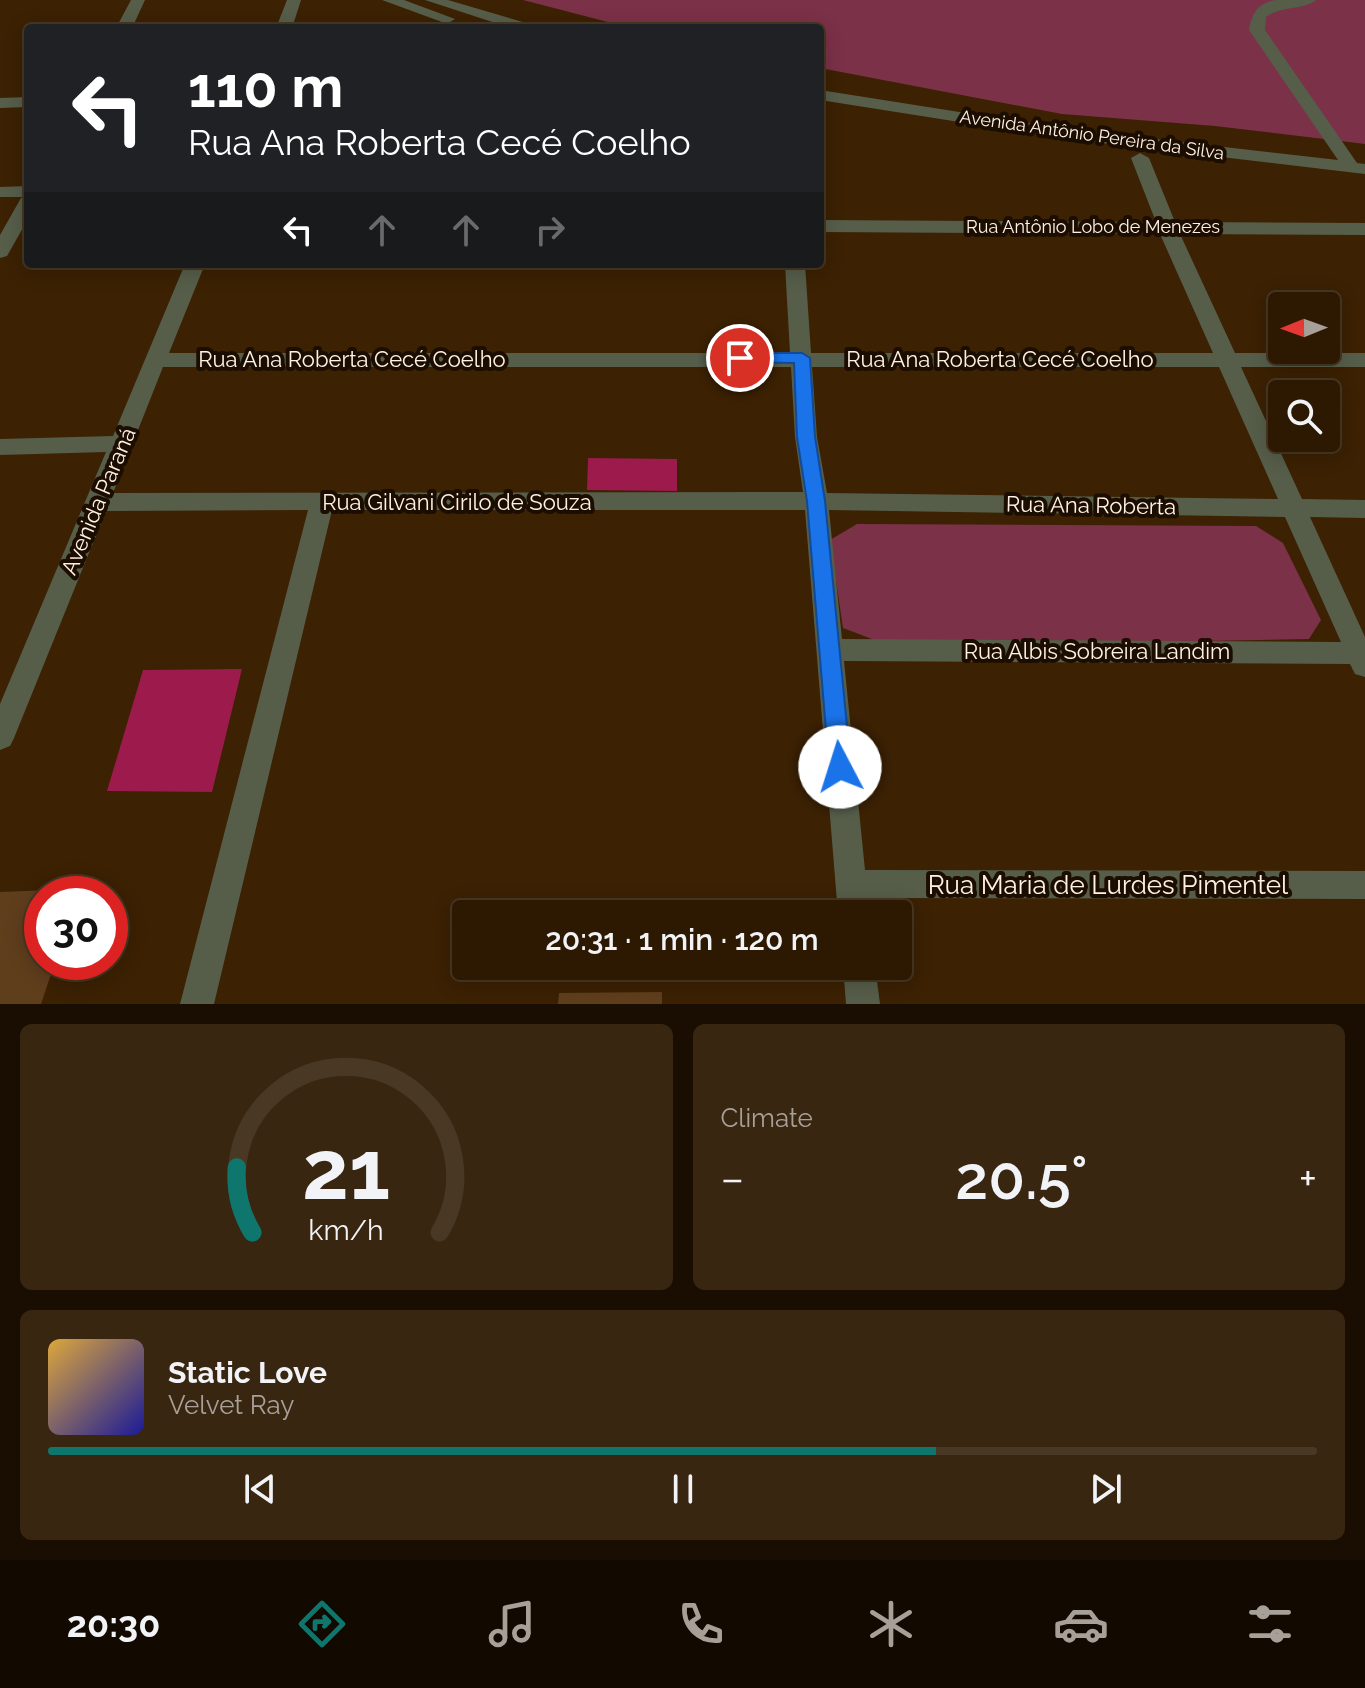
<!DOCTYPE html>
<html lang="en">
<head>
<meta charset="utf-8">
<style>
  :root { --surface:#2d1902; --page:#392611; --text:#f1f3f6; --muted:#a7a099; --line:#483824; --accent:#0f766e }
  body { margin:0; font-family:Raleway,sans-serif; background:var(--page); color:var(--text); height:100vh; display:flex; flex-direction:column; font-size:30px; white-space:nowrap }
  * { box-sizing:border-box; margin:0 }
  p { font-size:26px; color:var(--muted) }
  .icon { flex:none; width:44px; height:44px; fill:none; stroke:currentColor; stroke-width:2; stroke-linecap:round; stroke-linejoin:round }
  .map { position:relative; height:1004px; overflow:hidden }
  .sheet { display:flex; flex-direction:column; gap:20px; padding:20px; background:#190e01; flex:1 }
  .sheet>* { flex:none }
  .hud { position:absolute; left:24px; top:24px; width:800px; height:244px; border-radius:8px; box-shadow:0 4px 20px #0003,0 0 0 2px var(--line); background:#202124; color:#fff; overflow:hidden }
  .needle { width:52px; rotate:269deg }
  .controls { position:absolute; left:1268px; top:292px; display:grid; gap:16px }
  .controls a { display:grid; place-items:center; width:72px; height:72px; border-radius:8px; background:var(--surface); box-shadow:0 4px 20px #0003,0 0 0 2px var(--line); font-size:40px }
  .speed { position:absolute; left:24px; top:876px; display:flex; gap:16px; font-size:40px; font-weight:700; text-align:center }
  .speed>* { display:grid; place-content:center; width:104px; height:104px; border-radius:50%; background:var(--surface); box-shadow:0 4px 20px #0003,0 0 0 2px var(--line); line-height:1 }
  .speed .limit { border:12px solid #d22; background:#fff; color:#111 }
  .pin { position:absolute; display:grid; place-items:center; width:68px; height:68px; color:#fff; margin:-34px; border:4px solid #fff; border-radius:50%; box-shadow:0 2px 8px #0007 }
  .me { position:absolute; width:88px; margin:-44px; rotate:355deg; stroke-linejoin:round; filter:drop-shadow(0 0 6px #0008) }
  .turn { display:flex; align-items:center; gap:28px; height:168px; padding:0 32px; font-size:36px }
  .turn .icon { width:104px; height:104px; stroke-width:2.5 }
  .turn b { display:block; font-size:56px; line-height:68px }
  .lanes { display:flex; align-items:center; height:76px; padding:0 32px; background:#0003; justify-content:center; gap:40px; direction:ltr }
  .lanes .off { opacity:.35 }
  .big { font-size:60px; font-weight:600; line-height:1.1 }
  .sheet .card { flex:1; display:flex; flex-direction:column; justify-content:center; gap:12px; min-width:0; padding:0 28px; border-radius:12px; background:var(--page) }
  .sheet .dial { align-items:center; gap:0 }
  .dial svg { height:208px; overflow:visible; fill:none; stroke:var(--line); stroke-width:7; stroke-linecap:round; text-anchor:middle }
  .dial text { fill:var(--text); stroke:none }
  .song { display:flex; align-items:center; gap:24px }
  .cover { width:96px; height:96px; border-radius:12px; background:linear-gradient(135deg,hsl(40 70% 55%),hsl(240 70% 35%)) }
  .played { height:8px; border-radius:4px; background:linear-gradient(90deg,var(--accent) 70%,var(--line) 70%) }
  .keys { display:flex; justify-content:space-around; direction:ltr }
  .heat { display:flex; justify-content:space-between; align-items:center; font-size:44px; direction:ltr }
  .sheet .tiles { flex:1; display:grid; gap:20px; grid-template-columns:1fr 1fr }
  .card:last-child { grid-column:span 2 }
  .trip { position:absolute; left:452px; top:900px; width:460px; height:80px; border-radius:8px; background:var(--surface); box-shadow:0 4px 20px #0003,0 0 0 2px var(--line); font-weight:600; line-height:80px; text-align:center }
  .menu { display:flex; height:128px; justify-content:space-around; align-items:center; background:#120a01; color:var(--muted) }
  .menu .icon { width:56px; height:56px }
  .menu .selected { color:var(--accent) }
  .menu b { font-size:36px; color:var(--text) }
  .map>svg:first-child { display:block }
</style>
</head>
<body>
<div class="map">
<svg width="1365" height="1004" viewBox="0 0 1365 1004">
  <rect width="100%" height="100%" fill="#3c2103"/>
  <g fill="#7b3147">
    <polygon points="523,0 1365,0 1365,144 1215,126 1062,114 820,68 820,28 631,28"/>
    <polygon points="857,524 1256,526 1283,543 1321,620 1309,639 893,647 843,628 830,540"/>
  </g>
  <g fill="#9d1a4d">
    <polygon points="588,458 677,459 677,491 587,490"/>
    <polygon points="242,669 212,792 107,791 143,670"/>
  </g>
  <g fill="#5f3e1c">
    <polygon points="78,889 77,894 42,894 42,962 55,962 41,1004 0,1004 0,892"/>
    <polygon points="662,992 662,1004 558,1004 559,993"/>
  </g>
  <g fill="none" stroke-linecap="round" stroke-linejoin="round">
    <g fill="#565e4a" fill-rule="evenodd">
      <polygon points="131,0 145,0 132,28 116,28"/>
      <polygon points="287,0 301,0 292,28 276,28"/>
      <polygon points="382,0 404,0 455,19 447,24 442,22"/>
      <polygon points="425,0 448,0 533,25 536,28 511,28"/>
      <path d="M 1276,0 L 1316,0 C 1302,11 1282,5 1266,17 L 1265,30 L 1357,163 L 1365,164 L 1365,174 L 1068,139 L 820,100 L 820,90 L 1068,129 L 1338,160 L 1249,30 C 1252,13 1258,3 1276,0 Z"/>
      <polygon points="28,97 28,107 0,108 0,98"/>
      <path d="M 1140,153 L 1149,158 L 1175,222 L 1365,223 L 1365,235 L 1180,234 L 1235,353 L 1365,353 L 1365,367 L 1241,367 L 1302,499 L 1365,500 L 1365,518 L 1310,517 L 1365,637 L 1365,677 L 1355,674 L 1350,664 L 844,661 L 865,870 L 1365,871 L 1365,899 L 868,898 L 870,914 L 838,914 L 805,510 L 332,510 L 214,1004 L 180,1004 L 308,510 L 106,511 L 14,738 L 10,746 L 0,750 L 0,704 L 106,452 L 0,455 L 0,439 L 113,436 L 185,264 L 205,264 L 169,353 L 790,353 L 785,264 L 805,264 L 811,353 L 1213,353 L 1160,234 L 820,232 L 820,220 L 1156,222 L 1131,158 ZM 163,367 L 791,367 L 795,437 L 803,492 L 113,493 ZM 812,367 L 1219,367 L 1278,499 L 827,493 L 817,437 ZM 829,510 L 1285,517 L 1341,642 L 842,639 Z"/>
      <polygon points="28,186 28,219 7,256 0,258 0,235 21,198 28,197 0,197 0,187"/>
      <polygon points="843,966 875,966 880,1004 846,1004"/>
    </g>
  </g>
  <polygon fill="#1a73e8" stroke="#114b97" stroke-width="2" points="740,353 802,353 810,358 815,437 825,501 851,767 847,774 840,777 832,774 829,767 807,501 797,437 794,363 734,362 734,355"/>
  <g text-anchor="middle" stroke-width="8" stroke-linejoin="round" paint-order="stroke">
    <g font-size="18" fill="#fef1e5" stroke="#1c0d01">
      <text transform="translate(1092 135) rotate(8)" y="6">Avenida Antônio Pereira da Silva</text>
      <text x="1093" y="233">Rua Antônio Lobo de Menezes</text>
    </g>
    <g font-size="22" fill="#fef1e5" stroke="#1c0d01">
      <text x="352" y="367">Rua Ana Roberta Cecé Coelho</text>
      <text x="1000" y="367">Rua Ana Roberta Cecé Coelho</text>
      <text transform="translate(98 501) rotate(-67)" y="8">Avenida Paraná</text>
      <text x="457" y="510">Rua Gilvani Cirilo de Souza</text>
      <text transform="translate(1091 505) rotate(1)" y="8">Rua Ana Roberta</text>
      <text x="1097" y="659">Rua Albis Sobreira Landim</text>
    </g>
    <g font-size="26" fill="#fef1e5" stroke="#1c0d01">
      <text x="1108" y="894">Rua Maria de Lurdes Pimentel</text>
    </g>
  </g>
</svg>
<div class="controls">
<a><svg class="needle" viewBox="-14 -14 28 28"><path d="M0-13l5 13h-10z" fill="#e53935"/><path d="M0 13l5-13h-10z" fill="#a7a099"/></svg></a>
<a><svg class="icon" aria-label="search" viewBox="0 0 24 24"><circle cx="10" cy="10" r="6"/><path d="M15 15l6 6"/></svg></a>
</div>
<div class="speed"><div class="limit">30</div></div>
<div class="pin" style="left:740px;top:358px;background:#d93025"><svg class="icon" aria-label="arrive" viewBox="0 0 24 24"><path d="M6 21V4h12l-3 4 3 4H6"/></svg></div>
<svg class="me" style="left:840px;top:767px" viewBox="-20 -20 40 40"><circle r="19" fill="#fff"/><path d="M0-13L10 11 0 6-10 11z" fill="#1a73e8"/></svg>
<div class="trip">20:31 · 1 min · 120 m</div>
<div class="hud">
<div class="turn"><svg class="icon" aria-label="left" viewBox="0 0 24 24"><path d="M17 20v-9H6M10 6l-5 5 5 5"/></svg><div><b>110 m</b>Rua Ana Roberta Cecé Coelho</div></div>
<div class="lanes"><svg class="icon" aria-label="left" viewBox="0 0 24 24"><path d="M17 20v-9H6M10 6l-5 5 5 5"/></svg><svg class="icon off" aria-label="ahead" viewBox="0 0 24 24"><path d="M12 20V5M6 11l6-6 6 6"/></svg><svg class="icon off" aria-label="ahead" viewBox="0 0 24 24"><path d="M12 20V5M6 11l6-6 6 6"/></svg><svg class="icon off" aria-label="right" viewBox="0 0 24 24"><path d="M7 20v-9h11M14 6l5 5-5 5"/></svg></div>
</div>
</div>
<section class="sheet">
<div class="tiles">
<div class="card dial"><svg viewBox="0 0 100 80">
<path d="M14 69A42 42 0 1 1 86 69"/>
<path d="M14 69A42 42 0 0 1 8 44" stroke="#0f766e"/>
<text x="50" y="56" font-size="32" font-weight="700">21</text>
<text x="50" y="72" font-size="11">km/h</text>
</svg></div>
<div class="card"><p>Climate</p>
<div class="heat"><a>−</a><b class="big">20.5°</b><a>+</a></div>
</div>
<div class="card">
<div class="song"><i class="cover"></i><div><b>Static Love</b><p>Velvet Ray</p></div></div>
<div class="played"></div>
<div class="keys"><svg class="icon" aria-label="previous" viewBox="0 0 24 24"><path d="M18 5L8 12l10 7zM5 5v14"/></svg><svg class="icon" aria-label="pause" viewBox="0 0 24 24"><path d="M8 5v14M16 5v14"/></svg><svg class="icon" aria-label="next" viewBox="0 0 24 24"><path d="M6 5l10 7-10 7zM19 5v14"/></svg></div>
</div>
</div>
</section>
<nav class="menu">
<b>20:30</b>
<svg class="icon selected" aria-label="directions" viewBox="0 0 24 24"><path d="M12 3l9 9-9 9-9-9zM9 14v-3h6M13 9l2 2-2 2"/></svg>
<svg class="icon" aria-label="music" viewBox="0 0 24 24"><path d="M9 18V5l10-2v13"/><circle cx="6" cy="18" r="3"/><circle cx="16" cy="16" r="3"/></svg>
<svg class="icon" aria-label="phone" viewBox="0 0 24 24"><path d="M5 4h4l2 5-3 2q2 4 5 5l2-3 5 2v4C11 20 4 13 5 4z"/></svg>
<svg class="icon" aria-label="climate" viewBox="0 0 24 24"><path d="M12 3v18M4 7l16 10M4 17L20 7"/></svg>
<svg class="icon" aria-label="car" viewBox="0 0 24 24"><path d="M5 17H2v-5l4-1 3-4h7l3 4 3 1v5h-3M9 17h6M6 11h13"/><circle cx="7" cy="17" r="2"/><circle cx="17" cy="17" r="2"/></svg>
<svg class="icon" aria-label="filters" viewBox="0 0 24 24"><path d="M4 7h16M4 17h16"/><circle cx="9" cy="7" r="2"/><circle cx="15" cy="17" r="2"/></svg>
</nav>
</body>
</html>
